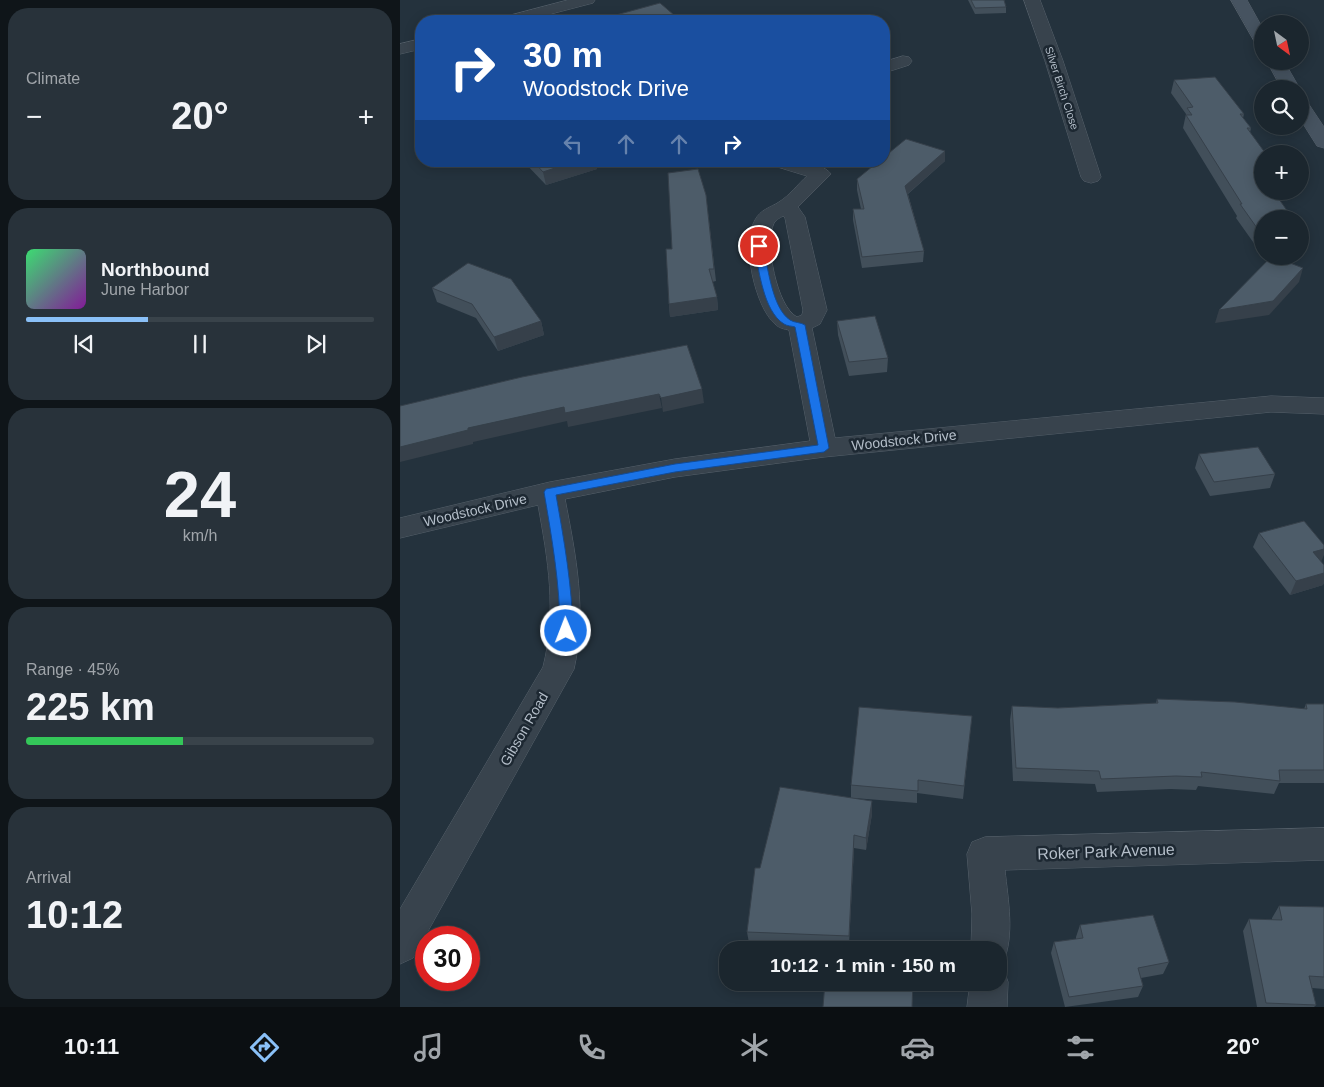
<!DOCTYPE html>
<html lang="en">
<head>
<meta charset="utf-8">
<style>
  :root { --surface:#1b262e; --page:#28323a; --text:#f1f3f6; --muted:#a0a5aa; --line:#39434a; --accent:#8ac0f7 }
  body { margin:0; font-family:Helvetica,sans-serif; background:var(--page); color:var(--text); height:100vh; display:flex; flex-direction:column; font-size:19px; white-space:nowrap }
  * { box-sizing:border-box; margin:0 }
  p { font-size:16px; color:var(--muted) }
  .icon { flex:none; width:28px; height:28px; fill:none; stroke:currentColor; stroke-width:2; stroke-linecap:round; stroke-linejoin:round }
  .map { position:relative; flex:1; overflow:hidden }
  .details { display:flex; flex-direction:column; gap:8px; padding:8px; background:#0f1519; width:400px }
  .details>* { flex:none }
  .guide { position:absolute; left:15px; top:15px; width:475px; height:152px; border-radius:20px; box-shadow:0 2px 12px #0003,0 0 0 1px var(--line); background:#1a4fa0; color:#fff; overflow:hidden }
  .needle { width:32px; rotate:147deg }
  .tools { position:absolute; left:854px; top:15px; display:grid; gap:10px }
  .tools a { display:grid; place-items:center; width:55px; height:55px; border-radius:50%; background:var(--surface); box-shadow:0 2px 12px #0003,0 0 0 1px var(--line); font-size:25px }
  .speed { position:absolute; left:15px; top:926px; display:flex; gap:10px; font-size:25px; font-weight:700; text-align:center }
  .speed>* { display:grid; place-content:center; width:65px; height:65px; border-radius:50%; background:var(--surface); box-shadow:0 2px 12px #0003,0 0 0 1px var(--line); line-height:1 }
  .speed .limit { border:8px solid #d22; background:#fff; color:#111 }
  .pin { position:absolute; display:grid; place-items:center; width:42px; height:42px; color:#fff; margin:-21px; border:2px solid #fff; border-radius:50%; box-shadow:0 1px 5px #0007 }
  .me { position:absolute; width:55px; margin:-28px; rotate:359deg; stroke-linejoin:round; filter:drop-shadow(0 0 4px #0008) }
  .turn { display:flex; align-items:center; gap:18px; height:105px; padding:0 25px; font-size:22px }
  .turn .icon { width:65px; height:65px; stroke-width:2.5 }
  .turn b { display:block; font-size:35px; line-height:42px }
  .lanes { display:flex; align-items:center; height:48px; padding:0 25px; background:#0003; justify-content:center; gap:25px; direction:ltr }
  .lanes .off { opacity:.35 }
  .big { font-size:38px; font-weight:700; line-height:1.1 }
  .details .tile { flex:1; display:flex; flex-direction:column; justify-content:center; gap:8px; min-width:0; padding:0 18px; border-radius:20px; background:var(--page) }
  .details .dial { align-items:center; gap:0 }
  .dial b { font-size:65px; line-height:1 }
  .song { display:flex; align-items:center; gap:15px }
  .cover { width:60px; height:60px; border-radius:8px; background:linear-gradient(135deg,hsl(140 70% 55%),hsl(290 70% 35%)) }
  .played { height:5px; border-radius:2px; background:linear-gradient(90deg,var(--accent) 35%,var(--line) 35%) }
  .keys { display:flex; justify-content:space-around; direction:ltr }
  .heat { display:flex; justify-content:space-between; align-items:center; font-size:28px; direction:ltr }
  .charge { height:8px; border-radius:4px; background:linear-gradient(90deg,#34c759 45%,var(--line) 0) }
  .trip { position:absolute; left:319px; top:941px; width:288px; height:50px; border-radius:20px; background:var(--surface); box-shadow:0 2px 12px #0003,0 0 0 1px var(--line); font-weight:700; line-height:50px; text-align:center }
  .tabs { display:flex; height:80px; justify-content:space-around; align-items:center; background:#0b0f12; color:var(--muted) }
  .tabs .icon { width:35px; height:35px }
  .tabs .active { color:var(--accent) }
  .tabs b { font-size:22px; color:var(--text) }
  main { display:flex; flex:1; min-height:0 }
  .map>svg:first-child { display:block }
</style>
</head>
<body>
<main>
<section class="details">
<div class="tile"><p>Climate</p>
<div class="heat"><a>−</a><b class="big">20°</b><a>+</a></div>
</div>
<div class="tile">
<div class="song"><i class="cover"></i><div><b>Northbound</b><p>June Harbor</p></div></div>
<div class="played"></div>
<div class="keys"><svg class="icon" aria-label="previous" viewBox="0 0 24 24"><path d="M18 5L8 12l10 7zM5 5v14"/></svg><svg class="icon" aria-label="pause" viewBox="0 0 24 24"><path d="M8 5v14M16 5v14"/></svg><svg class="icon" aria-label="next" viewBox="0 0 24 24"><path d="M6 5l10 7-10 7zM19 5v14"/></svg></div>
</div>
<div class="tile dial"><b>24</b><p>km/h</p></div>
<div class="tile"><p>Range · 45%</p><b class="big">225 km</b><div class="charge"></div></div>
<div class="tile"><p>Arrival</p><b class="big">10:12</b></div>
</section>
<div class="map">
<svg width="924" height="1007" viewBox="0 0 924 1007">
  <rect width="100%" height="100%" fill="#24323d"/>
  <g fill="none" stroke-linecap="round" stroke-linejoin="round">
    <defs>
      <g id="minor">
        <polygon points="168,0 195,0 193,3 124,21 98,21 100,18"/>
        <polygon points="624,0 640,0 663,61 701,177 698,181 691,183 684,181 681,177 645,61"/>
        <polygon points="21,39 21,49 0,54 0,44"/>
        <polygon points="503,56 509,57 512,61 509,65 484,73 484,62"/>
        <path d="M 368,161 C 384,161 421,160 431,174 L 398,207 L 405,217 L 427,310 L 420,324 L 412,328 L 435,438 L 871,396 L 924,398 L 924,414 L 871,412 L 424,457 L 275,477 L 165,499 C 176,556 187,611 174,669 L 13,958 L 0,964 L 0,909 L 143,667 C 157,612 148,559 138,505 L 0,538 L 0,518 L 150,482 L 275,459 L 410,441 L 389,330 C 384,329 379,328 375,324 C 355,307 341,243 355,220 C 361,209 370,208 379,202 C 389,196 398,184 407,176 L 371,165 ZM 383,216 L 385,218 L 403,310 L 402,315 L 397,317 C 377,307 364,243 374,223 C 376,220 379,218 383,216 Z"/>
        <path d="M 924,828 L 924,860 L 605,870 C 608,900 615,935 603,963 L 598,966 L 598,950 L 571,950 L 572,914 L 567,854 L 572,842 L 585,837 Z"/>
        <polygon points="598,966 603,968 608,982 607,1007 567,1007 570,982 598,982"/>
      </g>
      <g id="secondary">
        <polygon points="831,0 847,0 862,27 862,45 856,44"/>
        <polygon points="867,61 884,61 900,89 882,89"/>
        <polygon points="900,99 906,100 924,127 924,148 917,146 900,119"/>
      </g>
    </defs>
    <use href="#minor" stroke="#56616b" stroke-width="1"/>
    <use href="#secondary" stroke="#56616b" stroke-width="1"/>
    <use href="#minor" fill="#38434d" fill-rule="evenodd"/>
    <use href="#secondary" fill="#465360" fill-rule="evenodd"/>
  </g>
  <g fill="#424f5a">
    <polygon points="568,0 604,0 606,7 606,13 575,14"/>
    <polygon points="774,80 844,114 843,118 851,128 850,133 862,191 883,192 880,201 862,219 862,249 858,249 836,218 837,216 783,128 786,114 771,93"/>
    <polygon points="545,151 545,161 508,194 524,251 523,262 462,268 453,220 453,209 461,209 457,190 457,179"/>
    <polygon points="123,161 196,161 197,169 146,185"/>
    <polygon points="306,195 316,281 312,282 317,297 318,310 270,317 269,304 272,249"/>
    <polygon points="900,228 903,232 900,241"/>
    <polygon points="32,288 141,321 144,335 98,351 76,318 37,302"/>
    <polygon points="437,321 488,358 487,372 449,376 438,335"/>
    <polygon points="799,454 875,474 870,488 810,496 795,468"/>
    <polygon points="859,533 921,562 924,565 924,582 923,585 890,595 853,547"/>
    <polygon points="757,699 904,709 906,704 924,704 924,783 879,783 874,794 798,786 796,790 771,789 697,792 695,784 613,781 610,720 612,706 658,708 756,703"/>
    <polygon points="572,716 563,799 517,793 517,803 454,798 472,814 466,850 454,848 449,943 428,947 349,943 347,932 360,868 451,798 451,785"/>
    <polygon points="879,906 924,907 924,989 912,988 916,1005 914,1007 857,1007 843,931 849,919 872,920 872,918"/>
    <polygon points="680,925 769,962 763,974 741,978 743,986 738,997 665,1007 651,953 654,942 676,939 676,937"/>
  </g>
  <g fill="#36404a">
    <polygon points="545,151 545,161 505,196 505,186"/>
    <polygon points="176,161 196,161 197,169 146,185 143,172"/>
    <polygon points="903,268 899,282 869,315 815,323 819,310"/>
    <polygon points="317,297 318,310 270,317 269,304"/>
    <polygon points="141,321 144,335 98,351 94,337"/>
    <polygon points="302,389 304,403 263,412 261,398"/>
    <polygon points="259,394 262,408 168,427 167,421 73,442 73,444 0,462 0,447 68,428 164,407"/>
    <polygon points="924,549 924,555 921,562 913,552"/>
    <polygon points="924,573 924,582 923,585 890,595 896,581"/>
    <polygon points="472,801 472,814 466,850 466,838"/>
    <polygon points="454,835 454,848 449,947 449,936"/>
  </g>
  <g fill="#4d5c69" stroke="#36404a">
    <polygon points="571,0 604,0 606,7 575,8"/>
    <polygon points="260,3 281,21 194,21"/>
    <polygon points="815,77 844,114 840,114 851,128 847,128 866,154 862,154 862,191 883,191 883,192 874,192 893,219 862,219 862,235 840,204 842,204 786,115 792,115 787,108 793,107 774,80"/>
    <polygon points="506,139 545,151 505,186 524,251 462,257 453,209 464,209 457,179 479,161 484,161 484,157"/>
    <polygon points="133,161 176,161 143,172"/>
    <polygon points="298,169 306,195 314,269 309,269 317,297 269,304 266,249 272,249 268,173"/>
    <polygon points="872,256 903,268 873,301 819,310"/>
    <polygon points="68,263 111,279 141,321 94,337 72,304 32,288"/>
    <polygon points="475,316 488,358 449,362 437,321"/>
    <polygon points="287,345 302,389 261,398 259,394 165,413 164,407 68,428 68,430 0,447 0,406 122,377"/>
    <polygon points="858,447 875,474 814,482 799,454"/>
    <polygon points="904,521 924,545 924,549 913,552 924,565 924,573 896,581 859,533"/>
    <polygon points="757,699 835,702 907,709 906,704 924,704 924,770 879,770 880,781 801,772 802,777 776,776 701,779 699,771 616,768 612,706 658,708 758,703"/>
    <polygon points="459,707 572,716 564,786 518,780 518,791 451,785"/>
    <polygon points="380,787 472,801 466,838 454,835 449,936 347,932 355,868 360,868"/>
    <polygon points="879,906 924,907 924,977 909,976 916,1005 866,1003 849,919 882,920"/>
    <polygon points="753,915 769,962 738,968 743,986 669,997 654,942 683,938 680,925"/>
    <polygon points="428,942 487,946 487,950 428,950"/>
    <polygon points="425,982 513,982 512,1007 423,1007"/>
  </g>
  <path fill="#1a73e8" stroke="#114b97" d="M 356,244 L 362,244 L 363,246 C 368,267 372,308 390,320 C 395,323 400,322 405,325 L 429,448 L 424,452 L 275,472 L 156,495 C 164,540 172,585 173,631 L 171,634 L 162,634 L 160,631 C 160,584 152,539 144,492 L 146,489 L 275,464 L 418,445 L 395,327 C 392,326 387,326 384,324 C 363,311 359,269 354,246 Z"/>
  <g text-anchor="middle" stroke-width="5" stroke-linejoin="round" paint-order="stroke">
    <g font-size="11" fill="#b4bec9" stroke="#1d2832">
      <text transform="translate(662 88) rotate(72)" y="4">Silver Birch Close</text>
    </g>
    <g font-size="14" fill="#b4bec9" stroke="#1d2832">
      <text transform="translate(504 440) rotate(-6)" y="5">Woodstock Drive</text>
      <text transform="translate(75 510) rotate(-13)" y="5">Woodstock Drive</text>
      <text transform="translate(124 729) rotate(-60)" y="5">Gibson Road</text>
    </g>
    <g font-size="16" fill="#b4bec9" stroke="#1d2832">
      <text transform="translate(706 851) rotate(-2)" y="6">Roker Park Avenue</text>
    </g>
  </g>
</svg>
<div class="tools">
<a><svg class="needle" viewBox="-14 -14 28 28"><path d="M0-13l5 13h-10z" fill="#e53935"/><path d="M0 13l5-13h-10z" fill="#a0a5aa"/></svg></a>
<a><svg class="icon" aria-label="search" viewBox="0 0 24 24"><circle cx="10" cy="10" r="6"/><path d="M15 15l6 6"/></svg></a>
<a>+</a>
<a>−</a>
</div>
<div class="speed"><div class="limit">30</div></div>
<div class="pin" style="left:359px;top:246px;background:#d93025"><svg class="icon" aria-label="arrive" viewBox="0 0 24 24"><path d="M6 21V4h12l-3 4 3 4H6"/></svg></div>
<svg class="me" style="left:166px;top:631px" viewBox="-20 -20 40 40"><circle r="17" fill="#1a73e8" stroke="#fff" stroke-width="3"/><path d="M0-11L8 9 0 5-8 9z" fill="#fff"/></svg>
<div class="trip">10:12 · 1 min · 150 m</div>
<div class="guide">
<div class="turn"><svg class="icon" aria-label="right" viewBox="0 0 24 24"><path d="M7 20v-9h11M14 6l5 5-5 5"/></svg><div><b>30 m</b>Woodstock Drive</div></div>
<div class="lanes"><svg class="icon off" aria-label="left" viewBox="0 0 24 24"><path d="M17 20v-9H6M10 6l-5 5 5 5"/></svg><svg class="icon off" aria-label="ahead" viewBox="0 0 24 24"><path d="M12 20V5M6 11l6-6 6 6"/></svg><svg class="icon off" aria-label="ahead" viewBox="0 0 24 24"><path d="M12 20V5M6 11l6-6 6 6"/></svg><svg class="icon" aria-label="right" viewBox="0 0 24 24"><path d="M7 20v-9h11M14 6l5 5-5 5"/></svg></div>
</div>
</div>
</main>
<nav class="tabs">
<b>10:11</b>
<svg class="icon active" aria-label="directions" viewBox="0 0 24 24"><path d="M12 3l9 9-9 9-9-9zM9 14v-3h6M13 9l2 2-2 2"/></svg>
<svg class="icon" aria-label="music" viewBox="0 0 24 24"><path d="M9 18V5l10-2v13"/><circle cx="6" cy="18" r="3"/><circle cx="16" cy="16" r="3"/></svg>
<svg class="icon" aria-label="phone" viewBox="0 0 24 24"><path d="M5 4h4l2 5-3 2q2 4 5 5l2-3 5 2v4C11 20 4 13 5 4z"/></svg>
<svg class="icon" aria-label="climate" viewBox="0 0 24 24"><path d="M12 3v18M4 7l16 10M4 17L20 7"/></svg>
<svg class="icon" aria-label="car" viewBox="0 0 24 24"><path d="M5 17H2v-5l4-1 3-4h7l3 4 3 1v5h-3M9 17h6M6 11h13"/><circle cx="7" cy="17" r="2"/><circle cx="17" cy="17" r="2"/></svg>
<svg class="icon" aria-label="filters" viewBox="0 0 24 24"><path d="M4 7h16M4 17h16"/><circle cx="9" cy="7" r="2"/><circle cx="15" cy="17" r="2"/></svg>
<b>20°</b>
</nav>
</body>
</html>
